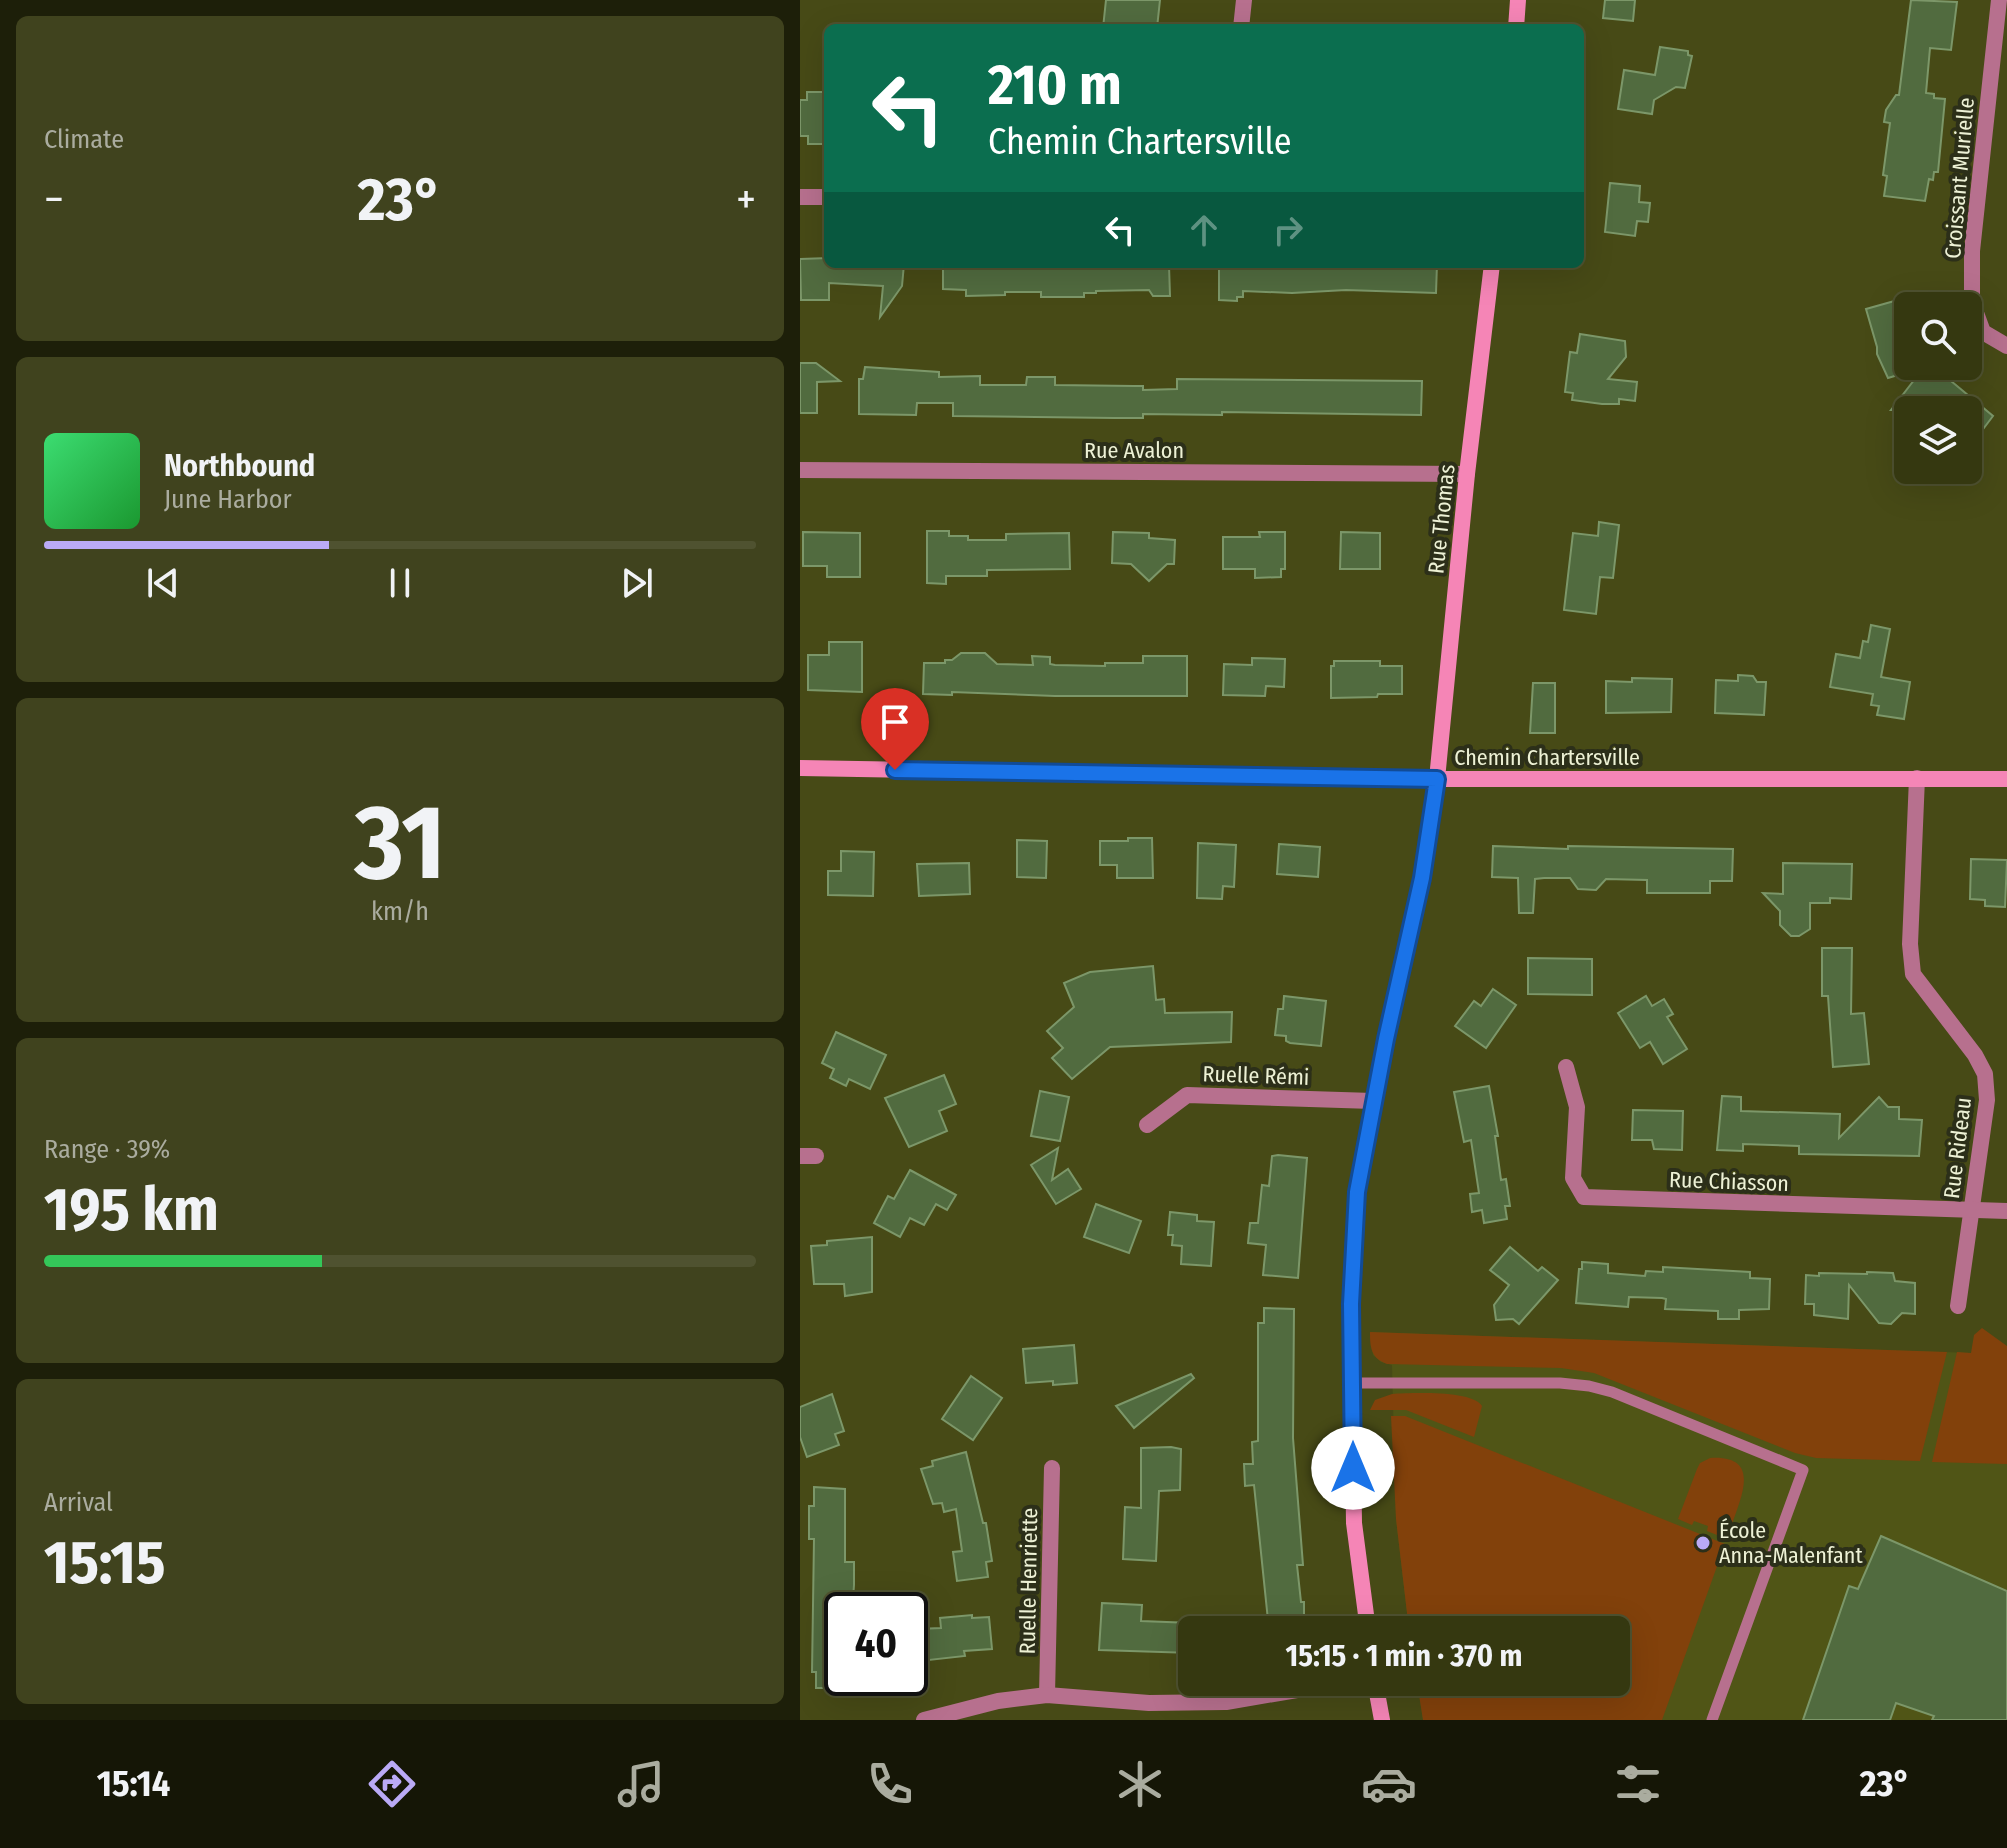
<!DOCTYPE html>
<html lang="en">
<head>
<meta charset="utf-8">
<style>
  :root { --surface:#353810; --page:#40431e; --text:#f1f3f6; --muted:#aaac9f; --line:#4f5230; --accent:#baaaf6 }
  body { margin:0; font-family:"Fira Sans Condensed",sans-serif; background:var(--page); color:var(--text); height:100vh; display:flex; flex-direction:column; font-size:30px; white-space:nowrap }
  * { box-sizing:border-box; margin:0 }
  p { font-size:26px; color:var(--muted) }
  .icon { flex:none; width:44px; height:44px; fill:none; stroke:currentColor; stroke-width:2; stroke-linecap:round; stroke-linejoin:round }
  .map { position:relative; flex:1; overflow:hidden }
  .drawer { display:flex; flex-direction:column; gap:16px; padding:16px; background:#1d1f09; width:800px }
  .drawer>* { flex:none }
  .guide { position:absolute; left:24px; top:24px; width:760px; height:244px; border-radius:12px; box-shadow:0 8px 32px #0002,0 0 0 2px var(--line); background:#0b6e4f; color:#fff; overflow:hidden }
  .tools { position:absolute; left:1094px; top:292px; display:grid; gap:16px }
  .tools a { display:grid; place-items:center; width:88px; height:88px; border-radius:12px; background:var(--surface); box-shadow:0 8px 32px #0002,0 0 0 2px var(--line); font-size:40px }
  .speed { position:absolute; left:24px; top:1592px; display:flex; gap:16px; font-size:40px; font-weight:700; text-align:center }
  .speed>* { display:grid; place-content:center; width:104px; height:104px; border-radius:50%; background:var(--surface); box-shadow:0 8px 32px #0002,0 0 0 2px var(--line); line-height:1 }
  .speed .limit { border:4px solid #111; border-radius:12px; background:#fff; color:#111 }
  .pin { position:absolute; display:grid; place-items:center; width:68px; height:68px; color:#fff; margin:-82px -34px; border-radius:50% 50% 50% 0; rotate:-45deg; box-shadow:0 0 8px #0007 }
  .pin .icon { rotate:45deg }
  .me { position:absolute; width:88px; margin:-44px; rotate:0deg; stroke-linejoin:round; filter:drop-shadow(0 0 6px #0008) }
  .turn { display:flex; align-items:center; gap:28px; height:168px; padding:0 32px; font-size:36px }
  .turn .icon { width:104px; height:104px; stroke-width:2.5 }
  .turn b { display:block; font-size:56px; line-height:68px }
  .lanes { display:flex; align-items:center; height:76px; padding:0 32px; background:#0003; justify-content:center; gap:40px; direction:ltr }
  .lanes .off { opacity:.35 }
  .big { font-size:60px; font-weight:700; line-height:1.1 }
  .drawer .card { flex:1; display:flex; flex-direction:column; justify-content:center; gap:12px; min-width:0; padding:0 28px; border-radius:12px; background:var(--page) }
  .drawer .dial { align-items:center; gap:0 }
  .dial b { font-size:104px; line-height:1 }
  .song { display:flex; align-items:center; gap:24px }
  .cover { width:96px; height:96px; border-radius:12px; background:linear-gradient(135deg,hsl(140 70% 55%),hsl(130 70% 35%)) }
  .played { height:8px; border-radius:4px; background:linear-gradient(90deg,var(--accent) 40%,var(--line) 40%) }
  .keys { display:flex; justify-content:space-around; direction:ltr }
  .heat { display:flex; justify-content:space-between; align-items:center; font-size:44px; direction:ltr }
  .charge { height:12px; border-radius:6px; background:linear-gradient(90deg,#34c759 39%,var(--line) 0) }
  .trip { position:absolute; left:378px; top:1616px; width:452px; height:80px; border-radius:12px; background:var(--surface); box-shadow:0 8px 32px #0002,0 0 0 2px var(--line); font-weight:700; line-height:80px; text-align:center }
  .dock { display:flex; height:128px; justify-content:space-around; align-items:center; background:#151606; color:var(--muted) }
  .dock .icon { width:56px; height:56px }
  .dock .current { color:var(--accent) }
  .dock b { font-size:36px; color:var(--text) }
  main { display:flex; flex:1; min-height:0 }
  .map>svg:first-child { display:block }
</style>
</head>
<body>
<main>
<section class="drawer">
<div class="card"><p>Climate</p>
<div class="heat"><a>−</a><b class="big">23°</b><a>+</a></div>
</div>
<div class="card">
<div class="song"><i class="cover"></i><div><b>Northbound</b><p>June Harbor</p></div></div>
<div class="played"></div>
<div class="keys"><svg class="icon" aria-label="previous" viewBox="0 0 24 24"><path d="M18 5L8 12l10 7zM5 5v14"/></svg><svg class="icon" aria-label="pause" viewBox="0 0 24 24"><path d="M8 5v14M16 5v14"/></svg><svg class="icon" aria-label="next" viewBox="0 0 24 24"><path d="M6 5l10 7-10 7zM19 5v14"/></svg></div>
</div>
<div class="card dial"><b>31</b><p>km/h</p></div>
<div class="card"><p>Range · 39%</p><b class="big">195 km</b><div class="charge"></div></div>
<div class="card"><p>Arrival</p><b class="big">15:15</b></div>
</section>
<div class="map">
<svg width="1207" height="1720" viewBox="0 0 1207 1720">
  <rect width="100%" height="100%" fill="#474a16"/>
  <polygon fill="#505516" points="570,1332 1171,1353 1207,1452 1207,1720 623,1720 617,1682 816,1682 816,1630 609,1630 596,1519 592,1365 581,1362 573,1355"/>
  <g fill="#82410b">
    <polygon points="1182,1328 1207,1346 1207,1464 1132,1462 1157,1352 1171,1353 1174,1335"/>
    <path d="M 570,1332 L 1147,1352 L 1120,1461 L 1016,1458 L 995,1453 L 794,1373 L 761,1368 L 587,1364 C 571,1358 570,1348 570,1332 Z"/>
    <path d="M 592,1394 C 611,1393 672,1390 682,1406 L 674,1437 L 606,1410 L 570,1410 L 575,1400 Z"/>
    <polygon points="591,1416 605,1416 925,1544 862,1720 623,1720 617,1682 816,1682 816,1630 609,1630 596,1519"/>
    <path d="M 910,1458 C 961,1455 942,1495 932,1524 L 927,1523 L 925,1527 L 920,1525 L 917,1535 L 907,1531 L 908,1526 L 894,1521 L 892,1525 L 878,1519 L 897,1469 L 900,1463 Z"/>
  </g>
  <g fill="#516b3f" stroke="#7c9769" stroke-width="2">
    <polygon points="306,0 360,0 357,28 303,28"/>
    <polygon points="805,0 835,0 833,21 803,18"/>
    <polygon points="1111,0 1157,2 1151,50 1130,48 1126,93 1134,94 1134,98 1145,99 1138,172 1134,172 1133,180 1129,179 1125,201 1084,196 1087,176 1083,175 1090,123 1084,122 1086,110 1096,95 1099,95"/>
    <polygon points="860,47 888,51 888,55 892,56 885,88 876,87 854,100 852,114 818,109 824,70 855,75"/>
    <polygon points="7,92 28,92 28,144 8,144 8,136 0,136 0,100 7,100"/>
    <polygon points="810,183 840,186 839,202 850,203 848,222 837,221 835,236 805,232"/>
    <polygon points="28,258 28,264 104,264 102,286 80,317 83,286 29,283 29,300 1,300 0,259"/>
    <polygon points="143,264 363,264 369,265 370,296 353,296 349,290 296,291 296,293 284,293 284,297 241,297 241,292 205,292 205,295 166,296 166,290 143,289"/>
    <polygon points="419,264 538,264 538,269 577,268 577,264 637,264 636,293 546,290 492,293 443,291 443,297 437,297 437,301 419,300"/>
    <polygon points="1105,298 1108,308 1108,372 1088,378 1077,354 1077,347 1066,309"/>
    <polygon points="780,334 825,341 826,357 808,379 837,382 835,401 819,399 819,404 802,404 772,400 773,393 765,392 770,352 777,353"/>
    <polygon points="0,363 16,363 40,381 17,382 17,413 0,413"/>
    <polygon points="1125,366 1133,366 1193,416 1168,449 1168,410 1091,410"/>
    <polygon points="65,367 139,372 139,377 180,376 180,385 226,385 227,377 255,377 255,385 334,386 343,386 343,390 377,389 377,379 622,381 621,415 422,412 422,415 343,414 343,418 314,418 153,416 153,403 117,403 116,415 59,414 59,379 63,379"/>
    <polygon points="799,522 819,525 813,578 800,577 796,614 764,610 773,533 798,536"/>
    <polygon points="127,531 149,531 149,536 168,536 168,540 206,540 206,534 269,533 270,569 187,570 187,576 146,576 146,584 127,583"/>
    <polygon points="3,532 60,533 60,577 27,577 27,566 3,566"/>
    <polygon points="313,532 349,533 349,538 375,540 374,564 367,564 349,581 331,564 312,563"/>
    <polygon points="459,532 485,532 485,569 481,569 481,577 455,578 455,569 423,569 423,537 460,537"/>
    <polygon points="541,532 580,533 580,569 540,569"/>
    <polygon points="1071,625 1090,629 1081,677 1110,682 1104,719 1077,715 1079,706 1071,705 1073,694 1030,687 1036,654 1060,658 1063,641 1068,642"/>
    <polygon points="29,642 62,642 62,692 8,690 8,655 29,655"/>
    <polygon points="161,653 185,653 197,664 233,665 232,656 250,657 250,664 255,665 305,666 305,663 343,663 343,656 387,656 387,696 255,696 152,692 152,695 123,694 124,663 145,663 145,660 152,660"/>
    <polygon points="452,658 485,659 484,687 466,686 465,696 423,695 424,664 452,665"/>
    <polygon points="534,661 580,661 580,666 602,666 602,694 578,694 577,697 531,698 531,666 534,666"/>
    <polygon points="938,675 953,676 957,682 966,682 964,715 915,713 916,680 938,681"/>
    <polygon points="832,678 872,679 871,712 806,713 806,681 832,682"/>
    <polygon points="733,683 755,683 755,733 730,733"/>
    <polygon points="328,838 352,838 353,878 317,878 317,865 300,865 300,841 328,841"/>
    <polygon points="217,840 247,841 246,878 217,877"/>
    <polygon points="398,843 436,845 434,887 423,886 422,899 397,898"/>
    <polygon points="479,844 520,847 518,877 477,874"/>
    <polygon points="693,846 768,849 768,846 933,849 932,881 910,881 910,893 847,893 847,880 806,879 796,890 778,889 770,878 744,878 735,879 733,913 719,913 718,878 692,877"/>
    <polygon points="41,851 74,852 73,896 28,895 28,871 41,871"/>
    <polygon points="1171,859 1207,860 1205,907 1185,906 1185,900 1170,899"/>
    <polygon points="169,863 170,894 119,896 117,864"/>
    <polygon points="983,863 1052,864 1051,899 1030,898 1030,903 1010,903 1010,929 999,936 991,936 980,925 980,911 963,893 983,894"/>
    <polygon points="1022,948 1052,948 1051,1014 1064,1013 1069,1064 1033,1067 1028,996 1022,996"/>
    <polygon points="728,958 792,959 792,995 728,994"/>
    <polygon points="353,966 356,1000 364,999 365,1013 432,1012 431,1042 310,1047 272,1079 252,1058 263,1048 247,1031 274,1007 264,983 290,972"/>
    <polygon points="693,989 716,1005 686,1048 655,1026 674,1001 681,1006"/>
    <polygon points="484,996 526,1001 521,1046 490,1043 486,1041 486,1036 475,1035 478,1009 483,1009"/>
    <polygon points="846,996 852,1006 864,999 873,1014 867,1017 887,1049 863,1064 850,1042 840,1048 818,1013"/>
    <polygon points="36,1032 86,1055 70,1089 49,1079 46,1086 30,1078 34,1069 22,1063"/>
    <polygon points="144,1075 156,1104 139,1111 147,1131 109,1147 85,1098"/>
    <polygon points="689,1086 698,1136 695,1136 701,1180 706,1179 710,1206 705,1206 707,1219 684,1223 682,1210 672,1212 670,1194 679,1193 671,1140 664,1142 654,1092"/>
    <polygon points="240,1091 269,1097 260,1141 231,1136"/>
    <polygon points="922,1096 941,1097 941,1111 1040,1114 1039,1138 1079,1097 1088,1107 1099,1107 1099,1119 1122,1120 1119,1156 999,1154 999,1146 943,1144 943,1151 917,1150"/>
    <polygon points="833,1110 883,1111 882,1150 854,1149 852,1140 832,1140"/>
    <polygon points="258,1148 252,1180 268,1169 281,1189 256,1204 231,1165"/>
    <polygon points="478,1155 507,1158 498,1278 463,1275 466,1245 448,1243 450,1223 458,1223 462,1185 469,1186 472,1156"/>
    <polygon points="110,1170 156,1195 147,1210 136,1204 124,1225 110,1218 100,1237 74,1223 88,1196 94,1199"/>
    <polygon points="296,1204 341,1221 329,1253 284,1237"/>
    <polygon points="370,1212 397,1215 397,1221 414,1222 411,1266 381,1264 382,1246 372,1245 373,1235 368,1235"/>
    <polygon points="72,1237 72,1292 45,1296 44,1284 14,1284 11,1246 27,1245 27,1241"/>
    <polygon points="710,1247 738,1271 742,1267 758,1280 719,1324 713,1319 696,1320 694,1305 709,1285 690,1270"/>
    <polygon points="782,1262 808,1264 808,1273 845,1276 846,1271 863,1272 863,1267 950,1272 950,1278 970,1279 969,1309 939,1310 939,1319 918,1319 918,1311 865,1309 866,1299 862,1298 829,1297 828,1307 776,1303 779,1269 782,1269"/>
    <polygon points="1067,1272 1093,1273 1095,1281 1115,1283 1115,1314 1102,1313 1091,1324 1079,1323 1049,1285 1048,1319 1014,1315 1014,1304 1005,1304 1006,1275 1019,1276 1019,1273 1067,1274"/>
    <polygon points="464,1308 494,1309 493,1438 503,1565 497,1565 501,1602 504,1602 504,1630 469,1630 454,1485 445,1486 444,1464 453,1464 452,1442 458,1441 458,1323 464,1323"/>
    <polygon points="274,1345 277,1383 253,1385 253,1381 226,1383 223,1349"/>
    <polygon points="391,1374 394,1378 334,1428 316,1406"/>
    <polygon points="171,1376 202,1398 173,1440 142,1419"/>
    <polygon points="32,1394 44,1431 35,1434 39,1445 7,1457 0,1437 0,1407"/>
    <polygon points="371,1447 381,1449 380,1490 359,1491 356,1561 323,1559 325,1507 341,1508 341,1448"/>
    <polygon points="166,1452 183,1523 186,1523 192,1561 186,1562 188,1577 157,1581 153,1552 162,1551 156,1509 144,1512 142,1503 133,1504 121,1469 133,1466 132,1461"/>
    <polygon points="14,1487 45,1489 45,1562 54,1562 54,1585 53,1599 42,1599 42,1688 16,1688 16,1672 12,1672 14,1539 9,1539 9,1506 14,1506"/>
    <polygon points="1081,1536 1207,1591 1207,1720 1132,1720 1134,1716 1096,1703 1090,1720 1003,1720 1049,1586 1058,1589"/>
    <polygon points="302,1603 342,1605 341,1621 392,1623 392,1653 299,1650"/>
    <polygon points="172,1615 172,1618 189,1617 192,1649 164,1651 165,1656 120,1661 117,1629 141,1628 140,1618"/>
  </g>
  <g fill="none" stroke-linecap="round" stroke-linejoin="round">
    <polyline stroke="#b7708e" stroke-width="11" points="552,1383 760,1383 789,1386 812,1392 1003,1470 912,1720"/>
    <g stroke="#b7708e" stroke-width="16">
      <polyline points="1199,0 1172,251 1172,302 1183,332 1207,346"/>
      <polyline points="441,28 444,0"/>
      <polyline points="0,197 28,197"/>
      <polyline points="0,470 667,474"/>
      <polyline points="1117,778 1110,944 1113,974 1175,1055 1185,1074 1187,1100 1158,1306"/>
      <polyline points="766,1067 777,1107 773,1178 784,1197 1207,1211"/>
      <polyline points="347,1125 387,1095 573,1101"/>
      <polyline points="0,1156 16,1156"/>
      <polyline points="247,1695 252,1468"/>
      <polyline points="124,1720 198,1701 247,1695 349,1703 426,1702 544,1682"/>
    </g>
    <g stroke="#f585b6" stroke-width="16">
      <polyline points="716,28 718,0"/>
      <polyline points="0,768 637,779 1207,779"/>
      <polyline points="568,1630 554,1523 551,1304 557,1192 586,1039 622,878 637,779 667,474 692,264"/>
      <polyline points="575,1682 582,1720"/>
    </g>
  </g>
  <g fill="none" stroke-linecap="round" stroke-linejoin="round">
    <defs>
      <polyline id="route" points="95,770 637,779 622,878 586,1039 557,1192 551,1304 553,1468"/>
    </defs>
    <use href="#route" stroke="#114b97" stroke-width="20"/>
    <use href="#route" stroke="#1a73e8" stroke-width="14"/>
  </g>
  <circle fill="#baaaf6" stroke="#2c2f19" stroke-width="3" cx="903" cy="1543" r="8"/>
  <g text-anchor="middle" stroke-width="8" stroke-linejoin="round" paint-order="stroke">
    <g font-size="22" fill="#edf1d5" stroke="#2c2f19">
      <text transform="translate(1159 178) rotate(-85)" y="8">Croissant Murielle</text>
      <text x="334" y="458">Rue Avalon</text>
      <text transform="translate(641 519) rotate(-84)" y="8">Rue Thomas</text>
      <text x="747" y="765">Chemin Chartersville</text>
      <text transform="translate(456 1075) rotate(2)" y="8">Ruelle Rémi</text>
      <text transform="translate(1157 1148) rotate(-83)" y="8">Rue Rideau</text>
      <text transform="translate(929 1181) rotate(2)" y="8">Rue Chiasson</text>
      <text transform="translate(228 1581) rotate(-89)" y="8">Ruelle Henriette</text>
    </g>
    <g font-size="22" fill="#edf1d5" stroke="#2c2f19" text-anchor="start">
      <text x="919" y="1538">École<tspan x="919" dy="25">Anna-Malenfant</tspan></text>
    </g>
  </g>
</svg>
<div class="tools">
<a><svg class="icon" aria-label="search" viewBox="0 0 24 24"><circle cx="10" cy="10" r="6"/><path d="M15 15l6 6"/></svg></a>
<a><svg class="icon" aria-label="layers" viewBox="0 0 24 24"><path d="M12 4l9 5-9 5-9-5zM3 14l9 5 9-5"/></svg></a>
</div>
<div class="speed"><div class="limit">40</div></div>
<div class="pin" style="left:95px;top:770px;background:#d93025"><svg class="icon" aria-label="arrive" viewBox="0 0 24 24"><path d="M6 21V4h12l-3 4 3 4H6"/></svg></div>
<svg class="me" style="left:553px;top:1468px" viewBox="-20 -20 40 40"><circle r="19" fill="#fff"/><path d="M0-13L10 11 0 6-10 11z" fill="#1a73e8"/></svg>
<div class="trip">15:15 · 1 min · 370 m</div>
<div class="guide">
<div class="turn"><svg class="icon" aria-label="left" viewBox="0 0 24 24"><path d="M17 20v-9H6M10 6l-5 5 5 5"/></svg><div><b>210 m</b>Chemin Chartersville</div></div>
<div class="lanes"><svg class="icon" aria-label="left" viewBox="0 0 24 24"><path d="M17 20v-9H6M10 6l-5 5 5 5"/></svg><svg class="icon off" aria-label="ahead" viewBox="0 0 24 24"><path d="M12 20V5M6 11l6-6 6 6"/></svg><svg class="icon off" aria-label="right" viewBox="0 0 24 24"><path d="M7 20v-9h11M14 6l5 5-5 5"/></svg></div>
</div>
</div>
</main>
<nav class="dock">
<b>15:14</b>
<svg class="icon current" aria-label="directions" viewBox="0 0 24 24"><path d="M12 3l9 9-9 9-9-9zM9 14v-3h6M13 9l2 2-2 2"/></svg>
<svg class="icon" aria-label="music" viewBox="0 0 24 24"><path d="M9 18V5l10-2v13"/><circle cx="6" cy="18" r="3"/><circle cx="16" cy="16" r="3"/></svg>
<svg class="icon" aria-label="phone" viewBox="0 0 24 24"><path d="M5 4h4l2 5-3 2q2 4 5 5l2-3 5 2v4C11 20 4 13 5 4z"/></svg>
<svg class="icon" aria-label="climate" viewBox="0 0 24 24"><path d="M12 3v18M4 7l16 10M4 17L20 7"/></svg>
<svg class="icon" aria-label="car" viewBox="0 0 24 24"><path d="M5 17H2v-5l4-1 3-4h7l3 4 3 1v5h-3M9 17h6M6 11h13"/><circle cx="7" cy="17" r="2"/><circle cx="17" cy="17" r="2"/></svg>
<svg class="icon" aria-label="filters" viewBox="0 0 24 24"><path d="M4 7h16M4 17h16"/><circle cx="9" cy="7" r="2"/><circle cx="15" cy="17" r="2"/></svg>
<b>23°</b>
</nav>
</body>
</html>
